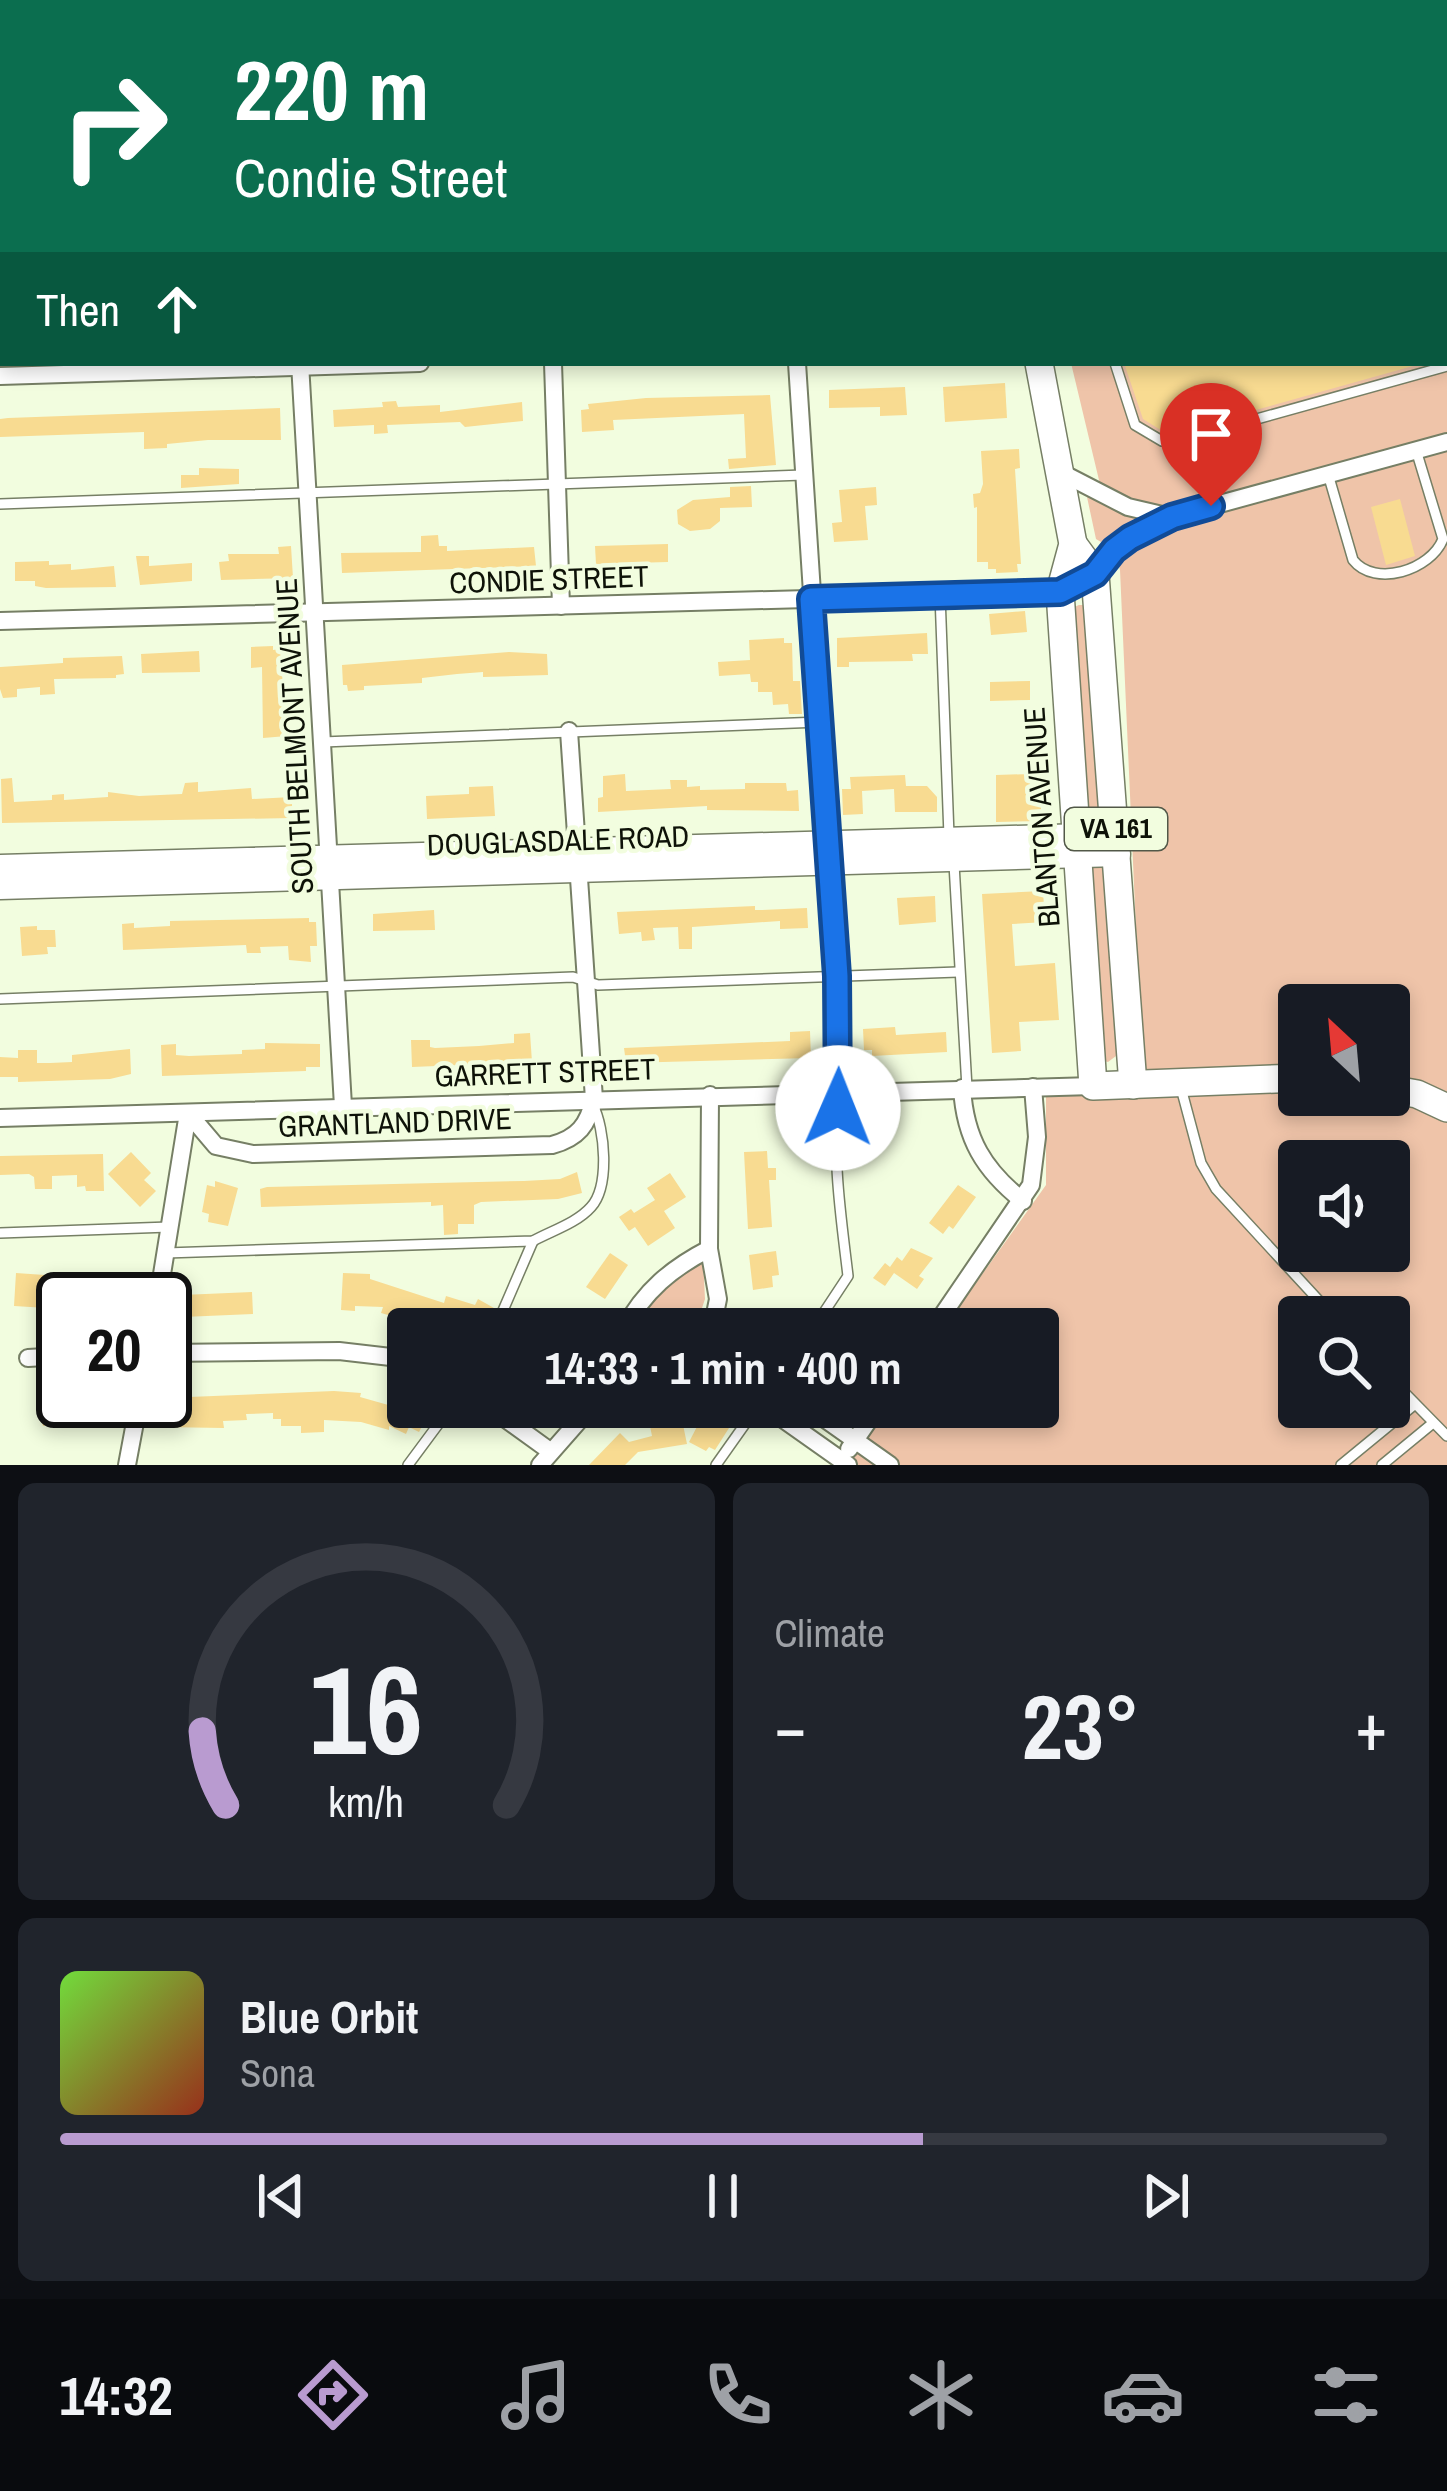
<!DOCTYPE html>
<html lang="en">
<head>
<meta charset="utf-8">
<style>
  :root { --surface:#171b24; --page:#20242c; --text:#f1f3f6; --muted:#9ea1a6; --line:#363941; --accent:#b99bd0 }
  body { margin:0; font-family:"Archivo Narrow",sans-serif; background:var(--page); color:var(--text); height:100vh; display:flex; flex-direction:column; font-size:45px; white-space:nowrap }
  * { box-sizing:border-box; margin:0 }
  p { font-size:39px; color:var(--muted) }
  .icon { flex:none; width:66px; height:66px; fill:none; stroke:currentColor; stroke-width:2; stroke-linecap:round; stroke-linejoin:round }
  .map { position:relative; height:1465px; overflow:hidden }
  .drawer { display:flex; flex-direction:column; gap:18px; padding:18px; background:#0d0f14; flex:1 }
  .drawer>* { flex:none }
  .guide { position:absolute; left:0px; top:0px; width:1449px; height:366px; box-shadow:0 6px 18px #0003; background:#0b6e4f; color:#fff; overflow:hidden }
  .needle { width:78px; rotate:334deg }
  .tools { position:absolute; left:1278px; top:984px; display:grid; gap:24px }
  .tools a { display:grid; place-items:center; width:132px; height:132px; border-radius:12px; background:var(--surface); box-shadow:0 6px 18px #0003; font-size:60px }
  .speed { position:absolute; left:36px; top:1272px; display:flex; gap:24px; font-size:60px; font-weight:700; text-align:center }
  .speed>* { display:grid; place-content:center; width:156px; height:156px; border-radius:50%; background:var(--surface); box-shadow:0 6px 18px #0003; line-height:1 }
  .speed .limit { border:6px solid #111; border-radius:18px; background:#fff; color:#111 }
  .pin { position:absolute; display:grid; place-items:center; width:102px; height:102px; color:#fff; margin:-123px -51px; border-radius:50% 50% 50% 0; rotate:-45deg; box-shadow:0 0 12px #0007 }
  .pin .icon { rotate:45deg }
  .me { position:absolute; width:132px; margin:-66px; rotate:1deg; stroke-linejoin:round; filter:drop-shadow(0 0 9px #0008) }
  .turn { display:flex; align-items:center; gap:42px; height:252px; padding:0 36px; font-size:54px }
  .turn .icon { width:156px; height:156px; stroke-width:2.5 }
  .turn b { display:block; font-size:84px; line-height:102px }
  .then { display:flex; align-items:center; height:114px; padding:0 36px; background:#0003; gap:24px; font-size:45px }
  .big { font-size:90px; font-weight:700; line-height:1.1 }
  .drawer .widget { flex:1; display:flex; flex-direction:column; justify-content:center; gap:18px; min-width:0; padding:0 42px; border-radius:18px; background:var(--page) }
  .drawer .dial { align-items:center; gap:0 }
  .dial svg { height:312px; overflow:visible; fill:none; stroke:var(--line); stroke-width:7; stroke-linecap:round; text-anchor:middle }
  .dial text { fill:var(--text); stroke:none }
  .song { display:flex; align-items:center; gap:36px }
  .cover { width:144px; height:144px; border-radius:18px; background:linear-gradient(135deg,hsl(100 70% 55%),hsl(10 70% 35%)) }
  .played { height:12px; border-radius:6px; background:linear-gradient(90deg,var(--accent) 65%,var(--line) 65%) }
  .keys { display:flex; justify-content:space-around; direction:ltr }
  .heat { display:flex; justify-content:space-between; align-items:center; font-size:66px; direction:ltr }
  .drawer .tiles { flex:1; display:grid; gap:18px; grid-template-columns:1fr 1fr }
  .widget:last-child { grid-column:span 2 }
  .trip { position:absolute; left:387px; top:1308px; width:672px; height:120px; border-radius:12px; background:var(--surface); box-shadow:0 6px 18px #0003; font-weight:700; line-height:120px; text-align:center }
  .menu { display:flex; height:192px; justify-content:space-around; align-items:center; background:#090b0e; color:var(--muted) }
  .menu .icon { width:84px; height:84px }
  .menu .current { color:var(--accent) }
  .menu b { font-size:54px; color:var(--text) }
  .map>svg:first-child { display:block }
</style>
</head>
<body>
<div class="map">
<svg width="1447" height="1465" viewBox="0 0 1447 1465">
  <rect width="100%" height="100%" fill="#f2fddf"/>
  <g fill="#efc4a9" fill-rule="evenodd">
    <path d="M 1192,0 L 1447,0 L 1447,1465 L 846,1465 L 888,1407 L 1038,1407 L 1038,1329 L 943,1329 L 1046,1185 L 1046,1093 L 1143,1087 L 1120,570 L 1112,536 L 1101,542 L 1096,539 L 1087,497 L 1104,501 L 1071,363 L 1446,363 L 1446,3 L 1184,3 ZM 1299,1005 L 1389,1005 L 1389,1095 L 1299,1095 ZM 1299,1161 L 1389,1161 L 1389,1251 L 1299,1251 ZM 1299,1317 L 1389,1317 L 1389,1407 L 1299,1407 Z"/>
    <polygon points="1079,605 1084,605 1102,818 1089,821 1072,608"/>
    <polygon points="1091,864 1104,864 1120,1053 1108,1062 1104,1061"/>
    <polygon points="703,1258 705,1299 695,1329 631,1329 653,1294"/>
  </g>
  <g fill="#f8db91">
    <polygon points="1124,363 1420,363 1420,364 1177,432 1164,432 1143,419"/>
    <polygon points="1005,383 1007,418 945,422 943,387"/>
    <polygon points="905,387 907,415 880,416 880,407 829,408 829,390"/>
    <polygon points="770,395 776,465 729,469 728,459 746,458 744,414 613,420 614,430 582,432 581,410 589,409 588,404 646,398"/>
    <polygon points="396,401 398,407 440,405 440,412 522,402 523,421 465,427 460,422 387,425 388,433 374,434 374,425 334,427 333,410 383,407 382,402"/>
    <polygon points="280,408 281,440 208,440 167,444 167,448 144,449 144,432 0,437 0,419 8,418"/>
    <polygon points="1019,449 1020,468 1015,469 1021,564 1017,564 1018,572 996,573 996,569 988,569 988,562 977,562 977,507 974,508 973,494 980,493 983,484 981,451"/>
    <polygon points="199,468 239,469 239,484 181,488 181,475 199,475"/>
    <polygon points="751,486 752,507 720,508 720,521 710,529 690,531 678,524 677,510 693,500 730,497 730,487"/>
    <polygon points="876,487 877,505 865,506 868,540 834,542 832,523 842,522 839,490"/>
    <polygon points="1400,499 1415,556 1386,565 1371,507"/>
    <polygon points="438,535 439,546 447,546 447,551 534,547 536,566 342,573 341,553 421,552 421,536"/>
    <polygon points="668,544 668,562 596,564 595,546"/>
    <polygon points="291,546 293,578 221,580 219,562 229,561 228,554 279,554 278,547"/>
    <polygon points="136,556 149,556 149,566 192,563 192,581 140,585"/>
    <polygon points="49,561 49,565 71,564 71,570 114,566 116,587 46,588 35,586 35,581 15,581 15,562"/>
    <polygon points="1025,611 1027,632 991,635 989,614"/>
    <polygon points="927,633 928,654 912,654 913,661 849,662 849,667 837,667 837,638"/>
    <polygon points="784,638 784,643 792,643 793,681 800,681 802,714 789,714 788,704 773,705 772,692 758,692 758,682 751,682 750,674 719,676 718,662 750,660 749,640"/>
    <polygon points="273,646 273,650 280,649 287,736 263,738 262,667 251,668 251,647"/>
    <polygon points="199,651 200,672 142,673 141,654"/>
    <polygon points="509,652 547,654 548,675 483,677 483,672 457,674 422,678 422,683 364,686 364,690 348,691 347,685 343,685 342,665"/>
    <polygon points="122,656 124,674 116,675 116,678 54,679 55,694 40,695 40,687 17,689 17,697 3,698 0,689 0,667 63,663 63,658"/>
    <polygon points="1030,681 1030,700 990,701 990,682"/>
    <polygon points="625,774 626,791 671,789 670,780 687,780 687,787 700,786 700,790 745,789 745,783 786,783 787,791 798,790 799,811 707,810 707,806 598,812 598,798 603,797 603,776"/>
    <polygon points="1030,774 1030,790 1041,790 1041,821 996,822 996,775"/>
    <polygon points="905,775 906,786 927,786 937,797 937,812 895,812 894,789 862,791 863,814 843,815 842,789 851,789 850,777"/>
    <polygon points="12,778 14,802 52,800 52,795 64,794 64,800 108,797 108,792 139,796 182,794 185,783 198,782 198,792 251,788 252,799 292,797 292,818 2,823 1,779"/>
    <polygon points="493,786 495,816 427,819 426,796 469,794 469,787"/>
    <polygon points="1043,891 1045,922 1012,924 1015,966 1055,963 1059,1020 1019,1022 1021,1051 992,1053 982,894"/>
    <polygon points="935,896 936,922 899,925 897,898"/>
    <polygon points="755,906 755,910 762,910 807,908 808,928 780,929 780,921 692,927 692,949 679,949 678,927 653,928 655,940 642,941 641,932 619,934 617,912"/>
    <polygon points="434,910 435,930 373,931 373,914"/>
    <polygon points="309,918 309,922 316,922 317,946 310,946 311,962 289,960 288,946 260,947 261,953 247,953 246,945 123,950 122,924 134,923 134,928 170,926 170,921"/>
    <polygon points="37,926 37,930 55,930 56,947 47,947 48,954 22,956 20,927"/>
    <polygon points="895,1027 896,1035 946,1032 947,1052 872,1056 872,1050 864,1050 863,1029"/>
    <polygon points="810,1031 811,1058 626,1063 624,1048 790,1041 790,1032"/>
    <polygon points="530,1033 532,1062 412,1067 411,1040 430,1040 430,1047 435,1048 479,1046 514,1043 514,1034"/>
    <polygon points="265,1043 320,1044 320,1067 306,1067 306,1071 162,1076 161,1045 176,1044 176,1055 189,1056 242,1054 242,1050 265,1049"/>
    <polygon points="130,1049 131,1074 110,1079 18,1082 18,1077 0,1077 0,1057 18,1058 18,1050 37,1050 37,1063 50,1063 72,1062 72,1055"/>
    <polygon points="767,1151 768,1168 776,1168 776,1180 769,1180 772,1227 748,1229 744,1152"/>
    <polygon points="131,1152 151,1173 144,1180 156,1191 140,1207 108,1174"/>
    <polygon points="103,1154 104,1191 86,1191 85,1186 77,1187 77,1175 52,1176 52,1189 35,1189 34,1177 29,1174 0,1175 0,1156"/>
    <polygon points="577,1172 582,1193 558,1199 481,1202 474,1205 474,1224 458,1224 458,1234 444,1235 443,1205 431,1206 431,1202 261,1207 260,1189 267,1187 524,1181 560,1179"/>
    <polygon points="670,1173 686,1197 664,1211 675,1228 648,1246 635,1227 629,1231 619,1217 631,1209 634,1213 655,1200 647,1188"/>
    <polygon points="215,1181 238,1188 228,1226 208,1222 209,1214 202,1212 207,1185 215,1187"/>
    <polygon points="958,1185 976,1197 953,1229 949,1226 943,1234 929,1223"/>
    <polygon points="911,1248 933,1258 919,1276 924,1279 917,1289 894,1273 885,1286 873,1278 885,1263 890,1267 897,1257 902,1261"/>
    <polygon points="776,1251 779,1275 772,1276 773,1287 753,1290 749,1255"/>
    <polygon points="610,1253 628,1265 605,1299 586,1287"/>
    <polygon points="16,1273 45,1275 43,1290 63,1290 63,1309 14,1306"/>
    <polygon points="343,1273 370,1274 370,1279 444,1303 446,1296 475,1305 478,1299 494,1308 485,1329 438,1329 381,1313 383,1307 355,1306 355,1311 341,1310"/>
    <polygon points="252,1292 253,1314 183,1317 182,1295"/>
    <polygon points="334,1391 361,1393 360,1397 406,1410 412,1407 428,1415 419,1432 409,1427 406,1434 389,1426 389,1430 361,1422 324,1420 324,1432 301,1433 301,1426 281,1426 281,1419 273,1419 273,1413 246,1414 247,1420 223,1421 224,1428 161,1427 160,1401 165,1398"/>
    <polygon points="60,1401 111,1401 112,1418 60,1421 43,1426 38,1408"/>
    <polygon points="681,1415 687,1444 638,1452 625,1465 589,1465 620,1433 629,1442 652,1436 649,1421"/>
    <polygon points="701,1419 711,1424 713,1420 729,1428 715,1450 709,1447 706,1451 689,1442"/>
  </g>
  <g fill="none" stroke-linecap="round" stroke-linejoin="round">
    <defs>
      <g id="lane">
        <polyline points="84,0 86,3"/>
        <polyline points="1378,0 1381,3"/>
        <polyline points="1299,3 1299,0"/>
        <polyline points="1446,11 1447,11"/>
        <polyline points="1446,39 1447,39"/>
        <polyline points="0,249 3,249"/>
        <polyline points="1115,363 1135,425 1162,441 1178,441 1447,366"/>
        <path d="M 1328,474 L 1353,560 C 1375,588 1431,570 1443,539 L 1416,450"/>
        <polyline points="0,504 803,475"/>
        <polyline points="940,595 949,836"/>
        <polyline points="323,742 820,722"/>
        <polyline points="954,864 967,1088"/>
        <polyline points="0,999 573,977 598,985 958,972"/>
        <polyline points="1181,1088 1201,1163 1216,1189 1334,1317"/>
        <polyline points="0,1233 169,1227"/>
        <path d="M 166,1253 L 533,1241 C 551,1231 577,1223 591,1207 C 610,1186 605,1129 593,1105"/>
        <polyline points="495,1329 533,1241"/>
        <path d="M 813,1329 L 848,1276 C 841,1216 831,1154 840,1094"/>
        <polyline points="1389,1377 1447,1436"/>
        <polyline points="408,1465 451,1407"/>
        <polyline points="716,1465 757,1407"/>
        <polyline points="1341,1465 1414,1405"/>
        <polyline points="1382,1465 1433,1423"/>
      </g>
      <g id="street">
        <polyline points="280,0 280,3"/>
        <polyline points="0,124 3,124"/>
        <polyline points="300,363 343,1106"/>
        <polyline points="553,363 561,606"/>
        <polyline points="797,363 837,976 841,1092"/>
        <polyline points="0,376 420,363"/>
        <polyline points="1060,472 1128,507 1171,517"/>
        <polyline points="0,621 1060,592 1095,574 1114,550 1130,538 1172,517 1447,442"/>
        <path d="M 962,1088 C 965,1139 984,1170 1023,1201"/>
        <polyline points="710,1095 709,1249 718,1299 712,1329"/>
        <path d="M 188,1113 L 216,1146 L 253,1154 L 552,1145 C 578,1138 588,1125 594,1099 L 569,731"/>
        <polyline points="0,1118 1093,1086"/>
        <polyline points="158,1299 188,1113"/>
        <path d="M 624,1329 C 644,1291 672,1268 709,1249"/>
        <polyline points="933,1329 1031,1185 1037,1137 1033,1087"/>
        <polyline points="165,1353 339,1351 408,1359"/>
        <polyline points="28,1358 63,1356"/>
        <polyline points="489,1407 550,1451"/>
        <polyline points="766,1407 848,1465"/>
        <polyline points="808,1407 890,1465"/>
        <polyline points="849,1449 878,1407"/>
        <polyline points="127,1465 139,1401"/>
        <polyline points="540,1465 591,1407"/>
      </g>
      <g id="secondary">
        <polyline points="952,0 952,3"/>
        <polyline points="0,867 1117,835"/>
        <polyline points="0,887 1118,854"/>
      </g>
      <g id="primary">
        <polyline points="1126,3 1130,0"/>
        <polyline points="1039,363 1073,544 1060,592 1093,1086 1299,1078"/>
        <polyline points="1073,544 1095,574 1133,1085"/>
        <polyline points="1389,1089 1417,1094 1447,1108"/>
      </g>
    </defs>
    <use href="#lane" stroke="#767f65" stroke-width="12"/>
    <use href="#street" stroke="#767f65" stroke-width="20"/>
    <use href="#secondary" stroke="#767f65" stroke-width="27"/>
    <use href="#primary" stroke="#767f65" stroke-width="30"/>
    <use href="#lane" stroke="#fff" stroke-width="9"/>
    <use href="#street" stroke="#fff" stroke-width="16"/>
    <use href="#secondary" stroke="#fff" stroke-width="24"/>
    <use href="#primary" stroke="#fff" stroke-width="27"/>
  </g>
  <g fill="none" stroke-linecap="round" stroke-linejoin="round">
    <defs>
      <polyline id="route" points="838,1108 837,976 811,599 1060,592 1095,574 1114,550 1130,538 1172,517 1211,506"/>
    </defs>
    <use href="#route" stroke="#114b97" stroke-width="30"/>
    <use href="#route" stroke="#1a73e8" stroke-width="21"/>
  </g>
  <g text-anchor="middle" stroke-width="9" stroke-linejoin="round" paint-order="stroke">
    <rect fill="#f2fddf" stroke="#525848" stroke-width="3" x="1065" y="808" width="102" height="42" rx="9"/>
    <g font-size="27" font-weight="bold" fill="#0e1208">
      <text x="1116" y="838">VA 161</text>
    </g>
    <g font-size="30" fill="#0e1208" stroke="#f2fddf">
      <text transform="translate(549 580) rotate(-2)" y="10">CONDIE STREET</text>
      <text transform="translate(295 736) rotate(-93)" y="10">SOUTH BELMONT AVENUE</text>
      <text transform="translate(1042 817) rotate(-94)" y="10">BLANTON AVENUE</text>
      <text transform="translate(558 841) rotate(-2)" y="10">DOUGLASDALE ROAD</text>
      <text transform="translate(545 1073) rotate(-2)" y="10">GARRETT STREET</text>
      <text transform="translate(395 1123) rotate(-2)" y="10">GRANTLAND DRIVE</text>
    </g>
  </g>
</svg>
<div class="tools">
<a><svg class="needle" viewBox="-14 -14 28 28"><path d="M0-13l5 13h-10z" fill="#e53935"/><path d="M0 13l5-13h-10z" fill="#9ea1a6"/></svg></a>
<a><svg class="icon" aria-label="sound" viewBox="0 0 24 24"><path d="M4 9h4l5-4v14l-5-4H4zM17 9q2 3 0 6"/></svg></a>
<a><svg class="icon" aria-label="search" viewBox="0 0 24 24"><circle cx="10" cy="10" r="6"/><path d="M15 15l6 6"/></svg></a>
</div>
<div class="speed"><div class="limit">20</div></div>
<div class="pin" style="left:1211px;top:506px;background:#d93025"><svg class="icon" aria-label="arrive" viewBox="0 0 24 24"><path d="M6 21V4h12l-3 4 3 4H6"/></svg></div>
<svg class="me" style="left:838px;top:1108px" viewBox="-20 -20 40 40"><circle r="19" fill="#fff"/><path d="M0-13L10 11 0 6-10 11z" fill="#1a73e8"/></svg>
<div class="trip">14:33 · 1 min · 400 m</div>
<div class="guide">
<div class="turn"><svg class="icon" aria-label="right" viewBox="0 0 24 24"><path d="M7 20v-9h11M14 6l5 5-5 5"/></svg><div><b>220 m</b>Condie Street</div></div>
<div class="then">Then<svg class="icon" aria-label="ahead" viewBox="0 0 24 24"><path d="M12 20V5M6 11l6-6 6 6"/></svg></div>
</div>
</div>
<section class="drawer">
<div class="tiles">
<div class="widget dial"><svg viewBox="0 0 100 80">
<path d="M14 69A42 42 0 1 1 86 69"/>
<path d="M14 69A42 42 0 0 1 8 50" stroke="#b99bd0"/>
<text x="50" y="56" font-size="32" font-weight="700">16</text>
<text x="50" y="72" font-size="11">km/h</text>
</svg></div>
<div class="widget"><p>Climate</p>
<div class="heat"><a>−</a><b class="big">23°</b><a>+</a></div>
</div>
<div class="widget">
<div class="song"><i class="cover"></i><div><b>Blue Orbit</b><p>Sona</p></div></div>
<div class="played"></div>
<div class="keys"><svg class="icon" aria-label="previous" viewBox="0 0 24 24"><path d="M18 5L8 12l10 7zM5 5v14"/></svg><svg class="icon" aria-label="pause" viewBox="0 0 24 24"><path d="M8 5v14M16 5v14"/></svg><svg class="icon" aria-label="next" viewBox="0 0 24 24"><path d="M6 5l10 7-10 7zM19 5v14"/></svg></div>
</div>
</div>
</section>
<nav class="menu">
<b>14:32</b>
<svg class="icon current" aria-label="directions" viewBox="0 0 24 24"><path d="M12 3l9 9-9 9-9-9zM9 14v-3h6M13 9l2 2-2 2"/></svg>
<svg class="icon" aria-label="music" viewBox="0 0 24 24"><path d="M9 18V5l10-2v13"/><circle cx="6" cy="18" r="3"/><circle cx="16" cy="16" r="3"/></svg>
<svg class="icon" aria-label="phone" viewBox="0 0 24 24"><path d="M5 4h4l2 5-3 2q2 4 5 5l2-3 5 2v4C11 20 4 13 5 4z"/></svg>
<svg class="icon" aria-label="climate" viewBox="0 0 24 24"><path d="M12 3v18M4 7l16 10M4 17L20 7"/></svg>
<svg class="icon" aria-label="car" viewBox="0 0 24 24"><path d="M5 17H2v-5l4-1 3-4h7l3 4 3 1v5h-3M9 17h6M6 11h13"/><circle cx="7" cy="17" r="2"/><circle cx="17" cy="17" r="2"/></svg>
<svg class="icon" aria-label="filters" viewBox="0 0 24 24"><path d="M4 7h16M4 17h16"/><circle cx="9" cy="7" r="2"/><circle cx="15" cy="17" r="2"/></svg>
</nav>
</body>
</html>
